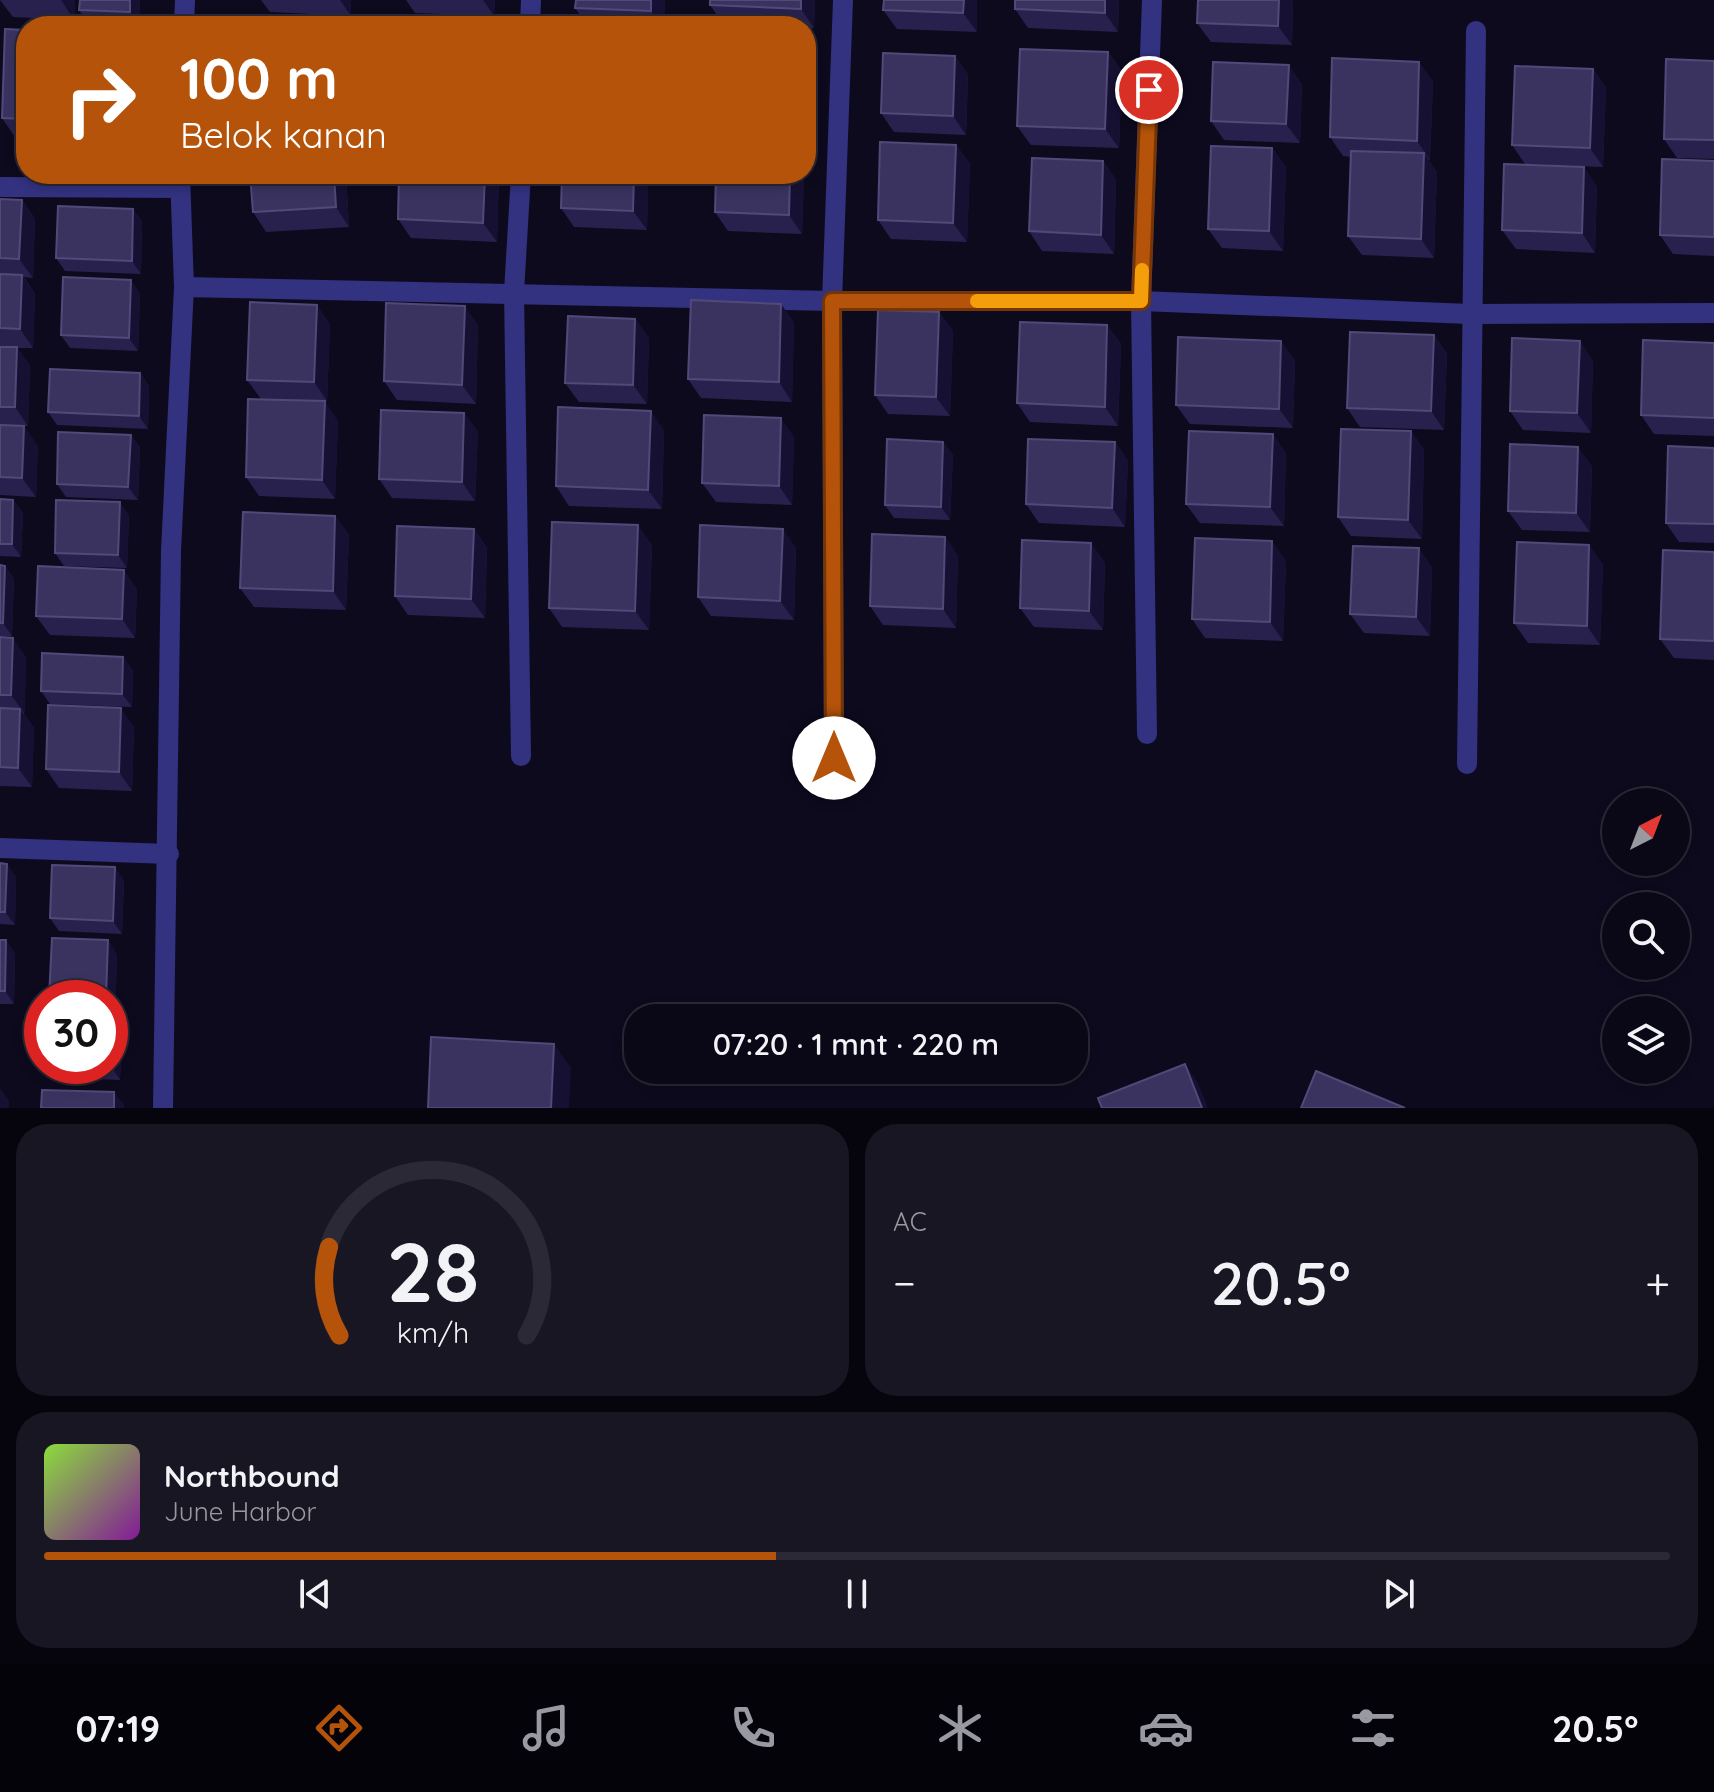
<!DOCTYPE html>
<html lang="id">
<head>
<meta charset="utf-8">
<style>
  :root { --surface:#0a0816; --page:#181623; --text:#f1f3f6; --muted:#999aa1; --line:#2a2935; --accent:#b45309 }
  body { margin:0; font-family:Quicksand,sans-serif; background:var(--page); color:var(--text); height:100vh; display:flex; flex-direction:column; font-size:30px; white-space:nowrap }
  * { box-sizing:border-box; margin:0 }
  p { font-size:26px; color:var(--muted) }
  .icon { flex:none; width:44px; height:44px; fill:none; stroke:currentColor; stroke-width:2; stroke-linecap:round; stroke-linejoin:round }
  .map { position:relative; height:1108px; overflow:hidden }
  .sheet { display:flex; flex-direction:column; gap:16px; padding:16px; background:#06040c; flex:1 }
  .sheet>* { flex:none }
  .hud { position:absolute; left:16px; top:16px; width:800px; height:168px; border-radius:32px; box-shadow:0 4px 12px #0003,0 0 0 2px var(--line); background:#b45309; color:#fff; overflow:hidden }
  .needle { width:52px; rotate:42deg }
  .controls { position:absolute; left:1602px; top:788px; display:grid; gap:16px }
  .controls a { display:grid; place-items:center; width:88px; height:88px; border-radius:50%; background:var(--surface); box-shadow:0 4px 12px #0003,0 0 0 2px var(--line); font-size:40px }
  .speed { position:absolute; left:24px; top:980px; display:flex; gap:16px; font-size:40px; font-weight:700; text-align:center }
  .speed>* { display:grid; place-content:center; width:104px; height:104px; border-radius:50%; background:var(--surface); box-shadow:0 4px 12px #0003,0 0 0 2px var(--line); line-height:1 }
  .speed .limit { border:12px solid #d22; background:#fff; color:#111 }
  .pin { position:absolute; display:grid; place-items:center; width:68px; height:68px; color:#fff; margin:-34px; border:4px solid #fff; border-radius:50%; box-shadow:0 2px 8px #0007 }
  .me { position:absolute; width:88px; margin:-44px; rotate:0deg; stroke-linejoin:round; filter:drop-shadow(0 0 6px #0008) }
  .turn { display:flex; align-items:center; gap:28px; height:168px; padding:0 32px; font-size:36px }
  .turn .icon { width:104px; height:104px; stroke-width:2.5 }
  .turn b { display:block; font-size:56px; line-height:68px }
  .big { font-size:60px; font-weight:600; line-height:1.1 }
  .sheet .card { flex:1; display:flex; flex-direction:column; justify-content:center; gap:12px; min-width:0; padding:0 28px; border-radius:32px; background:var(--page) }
  .sheet .dial { align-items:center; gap:0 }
  .dial svg { height:208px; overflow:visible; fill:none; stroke:var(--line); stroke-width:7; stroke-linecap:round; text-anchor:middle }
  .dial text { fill:var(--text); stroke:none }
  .song { display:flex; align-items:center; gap:24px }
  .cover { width:96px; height:96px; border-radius:12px; background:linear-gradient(135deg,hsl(90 70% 55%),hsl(290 70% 35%)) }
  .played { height:8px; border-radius:4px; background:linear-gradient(90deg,var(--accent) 45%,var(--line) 45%) }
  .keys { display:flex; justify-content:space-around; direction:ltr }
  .heat { display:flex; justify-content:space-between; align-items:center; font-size:44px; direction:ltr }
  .sheet .tiles { flex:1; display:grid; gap:16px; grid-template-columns:1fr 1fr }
  .card:last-child { grid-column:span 2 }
  .trip { position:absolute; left:624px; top:1004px; width:464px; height:80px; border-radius:32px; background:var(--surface); box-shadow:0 4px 12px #0003,0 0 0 2px var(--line); font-weight:600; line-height:80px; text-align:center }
  .tab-bar { display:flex; height:128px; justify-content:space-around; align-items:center; background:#040309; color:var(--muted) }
  .tab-bar .icon { width:56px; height:56px }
  .tab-bar .active { color:var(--accent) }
  .tab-bar b { font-size:36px; color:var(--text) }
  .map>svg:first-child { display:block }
</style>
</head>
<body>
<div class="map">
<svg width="1714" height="1108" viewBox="0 0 1714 1108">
  <rect width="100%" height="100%" fill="#0d0a1e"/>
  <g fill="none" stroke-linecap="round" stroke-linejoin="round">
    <g stroke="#323280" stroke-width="20">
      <polyline points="184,26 185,0"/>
      <polyline points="530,26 531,0"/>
      <polyline points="521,174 514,292 521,756"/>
      <polyline points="0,187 180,188"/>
      <polyline points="184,287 832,301 1141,301 1470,314 1714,313"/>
      <polyline points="1147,734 1141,301 1152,0"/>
      <polyline points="834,758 832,301 843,0"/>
      <polyline points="1467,764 1476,31"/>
      <polyline points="0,848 169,854"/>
      <polyline points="163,1108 171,551 184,287 180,174"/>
    </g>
  </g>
  <g fill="#28214d">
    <polygon points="0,0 75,0 74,20 13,17"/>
    <polygon points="80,0 140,0 139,25 88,23 79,10"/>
    <polygon points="261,0 351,0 351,16 270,12"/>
    <polygon points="406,0 495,0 494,16 415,13"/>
    <polygon points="576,0 665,0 665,26 588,26 575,8"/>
    <polygon points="710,0 815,0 814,28 806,28 806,26 723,24 710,5"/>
    <polygon points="977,0 977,32 897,29 883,10"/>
    <polygon points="1119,0 1118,32 1028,28 1015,9"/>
    <polygon points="1293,0 1292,45 1211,42 1197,23"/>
    <polygon points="26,30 26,137 15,137 2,118"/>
    <polygon points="1108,52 1122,71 1119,148 1031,145 1017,126"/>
    <polygon points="955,56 968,75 966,135 894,132 881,113"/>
    <polygon points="1714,61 1714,159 1677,158 1664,139"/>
    <polygon points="1593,69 1606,88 1603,167 1525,164 1512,145"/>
    <polygon points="1433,81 1430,160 1428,160 1437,172 1434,258 1362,255 1348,236 1351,157 1343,156 1330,137"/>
    <polygon points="1302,84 1300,143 1224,140 1211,121"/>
    <polygon points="956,145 970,164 967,242 891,239 878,220"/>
    <polygon points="1272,148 1286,167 1283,251 1222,248 1208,229"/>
    <polygon points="1103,161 1116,180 1114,254 1042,251 1029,231"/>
    <polygon points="1714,161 1714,256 1673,254 1660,235"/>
    <polygon points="346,174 349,227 266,232 253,212"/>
    <polygon points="399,174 499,174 497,242 411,238 398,219"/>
    <polygon points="562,174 648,174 647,230 574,227 561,208"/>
    <polygon points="716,174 804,174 802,234 728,231 715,212"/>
    <polygon points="1597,186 1595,253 1516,249 1502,230"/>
    <polygon points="0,199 22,200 35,219 33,278 24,277 35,294 33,348 17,348 30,366 28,426 0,425"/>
    <polygon points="133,209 142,222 141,274 65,271 56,258"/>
    <polygon points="140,293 138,351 70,348 61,335"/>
    <polygon points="781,304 794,323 792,402 701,398 688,379"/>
    <polygon points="939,312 953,331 950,416 888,414 875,395"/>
    <polygon points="635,319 649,338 647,404 579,402 565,383"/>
    <polygon points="330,324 327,401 261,399 247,380"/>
    <polygon points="478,325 476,404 397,400 384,381"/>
    <polygon points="1107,325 1121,344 1118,426 1030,422 1017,403"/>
    <polygon points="1434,335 1447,354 1444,430 1360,427 1347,408"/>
    <polygon points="1714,343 1714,436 1654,434 1641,415"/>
    <polygon points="1295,360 1293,428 1190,424 1176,405"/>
    <polygon points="1593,360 1591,433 1523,430 1510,411"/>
    <polygon points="140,373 149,386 148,429 57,425 48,412"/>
    <polygon points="464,413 478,432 475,501 392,498 379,479"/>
    <polygon points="338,421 335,499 259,496 246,477"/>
    <polygon points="0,425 38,446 36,497 0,495"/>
    <polygon points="664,430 662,509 569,506 556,486"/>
    <polygon points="1411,431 1424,450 1422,539 1351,536 1338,517"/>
    <polygon points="131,435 140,448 138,500 66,497 57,484"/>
    <polygon points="794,437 792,505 716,502 702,483"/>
    <polygon points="943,442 953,455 950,520 894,518 885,505"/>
    <polygon points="1115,442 1128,461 1125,527 1039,523 1026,504"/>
    <polygon points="1714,448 1714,543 1679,542 1666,523"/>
    <polygon points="1286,453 1284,526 1200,523 1186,504"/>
    <polygon points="1592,466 1590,532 1522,530 1508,511"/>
    <polygon points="0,499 13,500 23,513 21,557 0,556"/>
    <polygon points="129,515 127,568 64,566 55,553"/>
    <polygon points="335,516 349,535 346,610 254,607 240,588"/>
    <polygon points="474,529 487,548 485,618 408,615 395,596"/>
    <polygon points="945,537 958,556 956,628 883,625 870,606"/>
    <polygon points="652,545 649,630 562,627 549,608"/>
    <polygon points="796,548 794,620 711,616 698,597"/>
    <polygon points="1714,552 1714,660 1674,658 1660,639"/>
    <polygon points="1286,561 1283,641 1205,638 1192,619"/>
    <polygon points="1105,562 1103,630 1034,627 1020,608"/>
    <polygon points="1603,564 1600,645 1528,643 1514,623"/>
    <polygon points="0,565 5,566 14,579 12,636 0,636"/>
    <polygon points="1432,567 1430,636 1364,633 1350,614"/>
    <polygon points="137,589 135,638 50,635 36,616"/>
    <polygon points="0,637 26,657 24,714 34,728 32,787 0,786"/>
    <polygon points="133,670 132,707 50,704 41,691"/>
    <polygon points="134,727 132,791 59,788 46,769"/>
    <polygon points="0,863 16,877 15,925 0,924"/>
    <polygon points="115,867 124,881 122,934 59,931 50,918"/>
    <polygon points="0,940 6,940 15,954 14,1004 0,1004"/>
    <polygon points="117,954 115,1021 122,1031 120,1080 47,1077 38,1064 42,1015 42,1066 110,1066 110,998"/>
  </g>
  <g fill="#161132">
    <polygon points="61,0 75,0 74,20"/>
    <polygon points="130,0 140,0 139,25 130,12"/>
    <polygon points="340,0 351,0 351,16"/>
    <polygon points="483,0 495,0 494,16"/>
    <polygon points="651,0 665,0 665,26 662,26 651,11"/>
    <polygon points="801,0 815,0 814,28 801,9"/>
    <polygon points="964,0 977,0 977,32 963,13"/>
    <polygon points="1105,0 1119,0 1118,32 1105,13"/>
    <polygon points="1279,0 1293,0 1292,45 1278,26"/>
    <polygon points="1108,52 1122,71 1119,148 1105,129"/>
    <polygon points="955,56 968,75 966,135 953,116"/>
    <polygon points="1419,62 1433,81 1430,160 1417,141"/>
    <polygon points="1289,65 1302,84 1300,143 1286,124"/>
    <polygon points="1593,69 1606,88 1603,167 1590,148"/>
    <polygon points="956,145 970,164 967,242 953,223"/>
    <polygon points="1272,148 1286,167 1283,251 1269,231"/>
    <polygon points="1424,153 1437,172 1434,258 1421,239"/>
    <polygon points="1103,161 1116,180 1114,254 1101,235"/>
    <polygon points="1584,167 1597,186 1595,253 1582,233"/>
    <polygon points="334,174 346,174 349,227 336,207"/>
    <polygon points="485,174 499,174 497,242 483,223"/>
    <polygon points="634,174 648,174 647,230 633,211"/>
    <polygon points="790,174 804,174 802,234 789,215"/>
    <polygon points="22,200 35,219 33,278 19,259"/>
    <polygon points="133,209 142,222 141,274 132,261"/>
    <polygon points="22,275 35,294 33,348 20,329"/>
    <polygon points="131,280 140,293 138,351 129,338"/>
    <polygon points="781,304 794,323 792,402 779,382"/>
    <polygon points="317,305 330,324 327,401 314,382"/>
    <polygon points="465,306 478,325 476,404 462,385"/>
    <polygon points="939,312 953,331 950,416 936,397"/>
    <polygon points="635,319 649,338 647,404 633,385"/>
    <polygon points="1107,325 1121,344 1118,426 1105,407"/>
    <polygon points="1434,335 1447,354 1444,430 1431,411"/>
    <polygon points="1281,341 1295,360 1293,428 1279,409"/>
    <polygon points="1580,341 1593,360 1591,433 1577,413"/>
    <polygon points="17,347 30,366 28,426 15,407"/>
    <polygon points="140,373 149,386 148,429 139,416"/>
    <polygon points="325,401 338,421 335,499 322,480"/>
    <polygon points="651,411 664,430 662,509 648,490"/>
    <polygon points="464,413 478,432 475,501 462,482"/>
    <polygon points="781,418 794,437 792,505 779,486"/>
    <polygon points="24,426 38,446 36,497 22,478"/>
    <polygon points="1411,431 1424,450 1422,539 1408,520"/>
    <polygon points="1273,434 1286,453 1284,526 1270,507"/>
    <polygon points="131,435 140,448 138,500 128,487"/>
    <polygon points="943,442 953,455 950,520 941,507"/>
    <polygon points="1115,442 1128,461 1125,527 1112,508"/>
    <polygon points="1578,447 1592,466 1590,532 1576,513"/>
    <polygon points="13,500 23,513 21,557 12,544"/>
    <polygon points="120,502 129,515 127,568 118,555"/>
    <polygon points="335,516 349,535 346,610 333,591"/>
    <polygon points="638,525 652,545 649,630 635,611"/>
    <polygon points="474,529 487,548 485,618 471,599"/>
    <polygon points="783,529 796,548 794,620 780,601"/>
    <polygon points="945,537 958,556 956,628 943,609"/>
    <polygon points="1272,541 1286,561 1283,641 1270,622"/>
    <polygon points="1091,543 1105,562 1103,630 1089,611"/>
    <polygon points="1589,545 1603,564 1600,645 1587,626"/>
    <polygon points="1419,548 1432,567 1430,636 1416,617"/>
    <polygon points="5,566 14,579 12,636 3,623"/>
    <polygon points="124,570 137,589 135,638 122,619"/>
    <polygon points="13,638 26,657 25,714 11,695"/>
    <polygon points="123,657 133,670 132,707 122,694"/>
    <polygon points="121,708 134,727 132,791 119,772"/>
    <polygon points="20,709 34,728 32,787 18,768"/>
    <polygon points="7,864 16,877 15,925 5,912"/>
    <polygon points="115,867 124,881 122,934 113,921"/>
    <polygon points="6,940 15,954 14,1004 5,991"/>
    <polygon points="108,940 117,954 115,1021 122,1031 120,1080 111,1066 113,1018 110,1014 110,998 106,998"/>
    <polygon points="554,1044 571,1068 569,1108 551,1108"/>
    <polygon points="1185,1064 1198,1083 1208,1108 1202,1108"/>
    <polygon points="0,1088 9,1101 9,1108 0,1108"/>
    <polygon points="114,1092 124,1105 124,1108 114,1108"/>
  </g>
  <g fill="#3a3360" stroke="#514a79" stroke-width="2">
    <polygon points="80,0 130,0 130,12 79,10"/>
    <polygon points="576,0 651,0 651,11 575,8"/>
    <polygon points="710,0 801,0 801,9 710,5"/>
    <polygon points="884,0 964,0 963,13 883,10"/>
    <polygon points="1015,0 1105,0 1105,13 1015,9"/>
    <polygon points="1198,0 1279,0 1278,26 1197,23"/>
    <polygon points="5,29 26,30 26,119 2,118"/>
    <polygon points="1020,49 1108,52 1105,129 1017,126"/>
    <polygon points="883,53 955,56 953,116 881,113"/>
    <polygon points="1332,58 1419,62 1417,141 1330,137"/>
    <polygon points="1666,59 1714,61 1714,140 1664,139"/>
    <polygon points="1213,62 1289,65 1286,124 1211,121"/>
    <polygon points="1515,66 1593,69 1590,148 1512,145"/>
    <polygon points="880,142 956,145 953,223 878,220"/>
    <polygon points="1211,146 1272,148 1269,231 1208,229"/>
    <polygon points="1351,151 1424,153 1421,239 1348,236"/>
    <polygon points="1032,158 1103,161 1101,235 1029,231"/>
    <polygon points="1662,159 1714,161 1714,237 1660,235"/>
    <polygon points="1504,164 1584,167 1582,233 1502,230"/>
    <polygon points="250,174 334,174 336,207 253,212"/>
    <polygon points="399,174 485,174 483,223 398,219"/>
    <polygon points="562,174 634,174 633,211 561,208"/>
    <polygon points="716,174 790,174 789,215 715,212"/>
    <polygon points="0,199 22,200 19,259 0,258"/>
    <polygon points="58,206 133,209 132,261 56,258"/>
    <polygon points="0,274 22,275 20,329 0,328"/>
    <polygon points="63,277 131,280 129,338 61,335"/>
    <polygon points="691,300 781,304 779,382 688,379"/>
    <polygon points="250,302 317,305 314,382 247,380"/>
    <polygon points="386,303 465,306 462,385 384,381"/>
    <polygon points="878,310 939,312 936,397 875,395"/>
    <polygon points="568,316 635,319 633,385 565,383"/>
    <polygon points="1020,322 1107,325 1105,407 1017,403"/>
    <polygon points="1350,332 1434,335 1431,411 1347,408"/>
    <polygon points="1178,337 1281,341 1279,409 1176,405"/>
    <polygon points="1512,338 1580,341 1577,413 1510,411"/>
    <polygon points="1643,340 1714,343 1714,418 1641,415"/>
    <polygon points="0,347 17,347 15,407 0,407"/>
    <polygon points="50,369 140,373 139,416 48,412"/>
    <polygon points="248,399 325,401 322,480 246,477"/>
    <polygon points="558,407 651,411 648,490 556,486"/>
    <polygon points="381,410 464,413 462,482 379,479"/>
    <polygon points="704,415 781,418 779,486 702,483"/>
    <polygon points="0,425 24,426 22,478 0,477"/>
    <polygon points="1341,429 1411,431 1408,520 1338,517"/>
    <polygon points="1189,431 1273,434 1270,507 1186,504"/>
    <polygon points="58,432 131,435 128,487 57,484"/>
    <polygon points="887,439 943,442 941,507 885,505"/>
    <polygon points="1028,439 1115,442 1112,508 1026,504"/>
    <polygon points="1510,444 1578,447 1576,513 1508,511"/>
    <polygon points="1668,446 1714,448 1714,524 1666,523"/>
    <polygon points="0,499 13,500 12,544 0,544"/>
    <polygon points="56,500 120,502 118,555 55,553"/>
    <polygon points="243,512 335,516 333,591 240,588"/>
    <polygon points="552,522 638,525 635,611 549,608"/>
    <polygon points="700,525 783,529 780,601 698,597"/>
    <polygon points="397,526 474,529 471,599 395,596"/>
    <polygon points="872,534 945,537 943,609 870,606"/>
    <polygon points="1195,538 1272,541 1270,622 1192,619"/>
    <polygon points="1022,540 1091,543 1089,611 1020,608"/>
    <polygon points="1517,542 1589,545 1587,626 1514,623"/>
    <polygon points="1353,546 1419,548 1416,617 1350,614"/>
    <polygon points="1663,550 1714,552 1714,641 1660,639"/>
    <polygon points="0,565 5,566 3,623 0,623"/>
    <polygon points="38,566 124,570 122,619 36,616"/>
    <polygon points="0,637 13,638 11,695 0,695"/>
    <polygon points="42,653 123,657 122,694 41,691"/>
    <polygon points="48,705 121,708 119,772 46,769"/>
    <polygon points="0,708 20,709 18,768 0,767"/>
    <polygon points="0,863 7,864 5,912 0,912"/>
    <polygon points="52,865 115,867 113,921 50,918"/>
    <polygon points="52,938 108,940 106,998 49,998"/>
    <polygon points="0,940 6,940 5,991 0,991"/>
    <polygon points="39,1015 42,1015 42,1064 38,1064"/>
    <polygon points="110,1017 113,1018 111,1066 100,1066 110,1066"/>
    <polygon points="431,1037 554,1044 551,1108 428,1108"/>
    <polygon points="1185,1064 1202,1108 1102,1108 1098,1098"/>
    <polygon points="1316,1071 1405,1108 1301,1108"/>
    <polygon points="42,1090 114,1092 114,1108 41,1108"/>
  </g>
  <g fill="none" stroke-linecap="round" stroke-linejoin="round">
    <defs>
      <polyline id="route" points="834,758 832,301 1141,301 1149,90"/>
    </defs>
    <use href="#route" stroke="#753606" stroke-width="20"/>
    <use href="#route" stroke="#b45309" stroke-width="14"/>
    <polyline stroke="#f59e0b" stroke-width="14" points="977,301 1141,301 1142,270"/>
  </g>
</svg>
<div class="controls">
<a><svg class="needle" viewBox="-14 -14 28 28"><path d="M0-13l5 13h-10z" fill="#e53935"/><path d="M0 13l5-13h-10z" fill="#999aa1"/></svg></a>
<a><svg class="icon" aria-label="search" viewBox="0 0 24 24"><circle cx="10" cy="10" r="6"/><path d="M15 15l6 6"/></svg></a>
<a><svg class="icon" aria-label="layers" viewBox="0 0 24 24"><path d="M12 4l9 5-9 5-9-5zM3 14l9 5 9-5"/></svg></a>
</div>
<div class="speed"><div class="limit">30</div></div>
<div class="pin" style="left:1149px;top:90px;background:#d93025"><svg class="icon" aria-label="arrive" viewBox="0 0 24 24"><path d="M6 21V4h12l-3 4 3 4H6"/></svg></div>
<svg class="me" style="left:834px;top:758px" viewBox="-20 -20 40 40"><circle r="19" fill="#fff"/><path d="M0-13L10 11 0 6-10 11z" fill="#b45309"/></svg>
<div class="trip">07:20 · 1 mnt · 220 m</div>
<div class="hud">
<div class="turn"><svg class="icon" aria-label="right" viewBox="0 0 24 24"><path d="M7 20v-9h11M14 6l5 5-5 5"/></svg><div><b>100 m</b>Belok kanan</div></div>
</div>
</div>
<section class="sheet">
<div class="tiles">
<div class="card dial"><svg viewBox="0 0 100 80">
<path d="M14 69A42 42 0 1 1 86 69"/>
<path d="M14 69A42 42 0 0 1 10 35" stroke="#b45309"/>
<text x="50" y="56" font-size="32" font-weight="700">28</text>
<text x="50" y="72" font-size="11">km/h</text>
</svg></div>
<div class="card"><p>AC</p>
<div class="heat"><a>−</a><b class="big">20.5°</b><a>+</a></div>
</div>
<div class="card">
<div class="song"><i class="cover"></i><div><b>Northbound</b><p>June Harbor</p></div></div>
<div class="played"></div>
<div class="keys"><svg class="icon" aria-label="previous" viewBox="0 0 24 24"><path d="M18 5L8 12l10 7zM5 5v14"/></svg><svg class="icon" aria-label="pause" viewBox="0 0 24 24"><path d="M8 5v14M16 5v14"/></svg><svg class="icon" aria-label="next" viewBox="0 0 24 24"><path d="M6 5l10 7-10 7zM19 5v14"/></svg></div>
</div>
</div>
</section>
<nav class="tab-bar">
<b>07:19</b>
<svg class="icon active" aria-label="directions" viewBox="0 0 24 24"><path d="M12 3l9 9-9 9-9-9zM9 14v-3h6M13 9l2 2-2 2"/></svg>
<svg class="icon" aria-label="music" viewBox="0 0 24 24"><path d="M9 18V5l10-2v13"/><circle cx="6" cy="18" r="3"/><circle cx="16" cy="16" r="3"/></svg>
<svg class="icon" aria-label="phone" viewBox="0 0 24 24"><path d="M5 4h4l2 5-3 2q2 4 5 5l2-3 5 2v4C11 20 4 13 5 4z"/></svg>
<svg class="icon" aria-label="climate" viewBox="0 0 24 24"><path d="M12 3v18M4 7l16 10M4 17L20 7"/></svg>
<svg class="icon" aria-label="car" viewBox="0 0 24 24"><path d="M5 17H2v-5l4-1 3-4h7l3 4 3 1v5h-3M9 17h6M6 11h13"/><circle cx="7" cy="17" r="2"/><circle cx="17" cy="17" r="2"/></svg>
<svg class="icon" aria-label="filters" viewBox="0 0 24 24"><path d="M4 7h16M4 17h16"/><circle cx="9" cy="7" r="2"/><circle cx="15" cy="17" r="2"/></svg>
<b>20.5°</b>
</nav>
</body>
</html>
